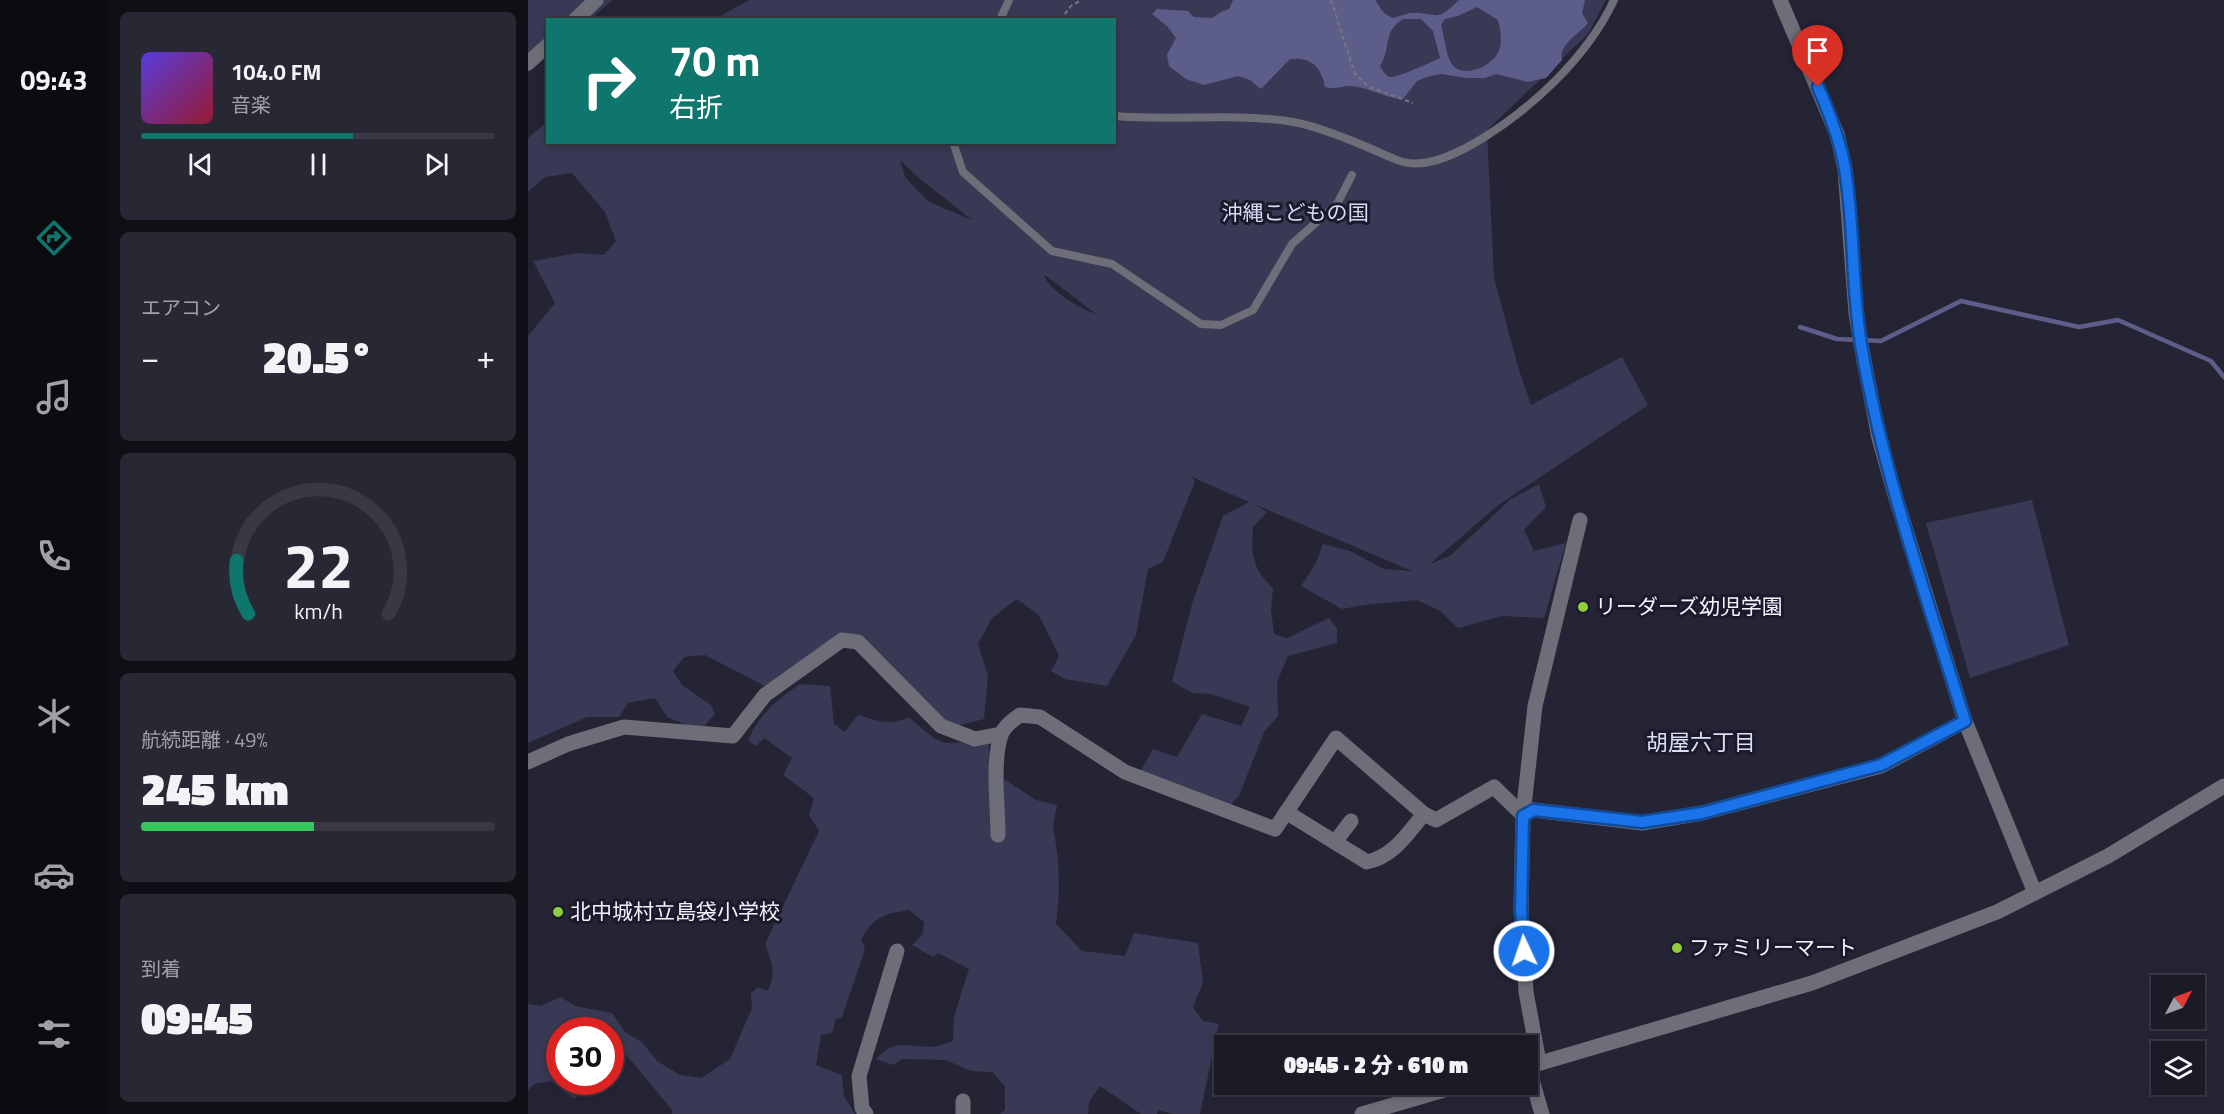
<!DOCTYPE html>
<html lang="ja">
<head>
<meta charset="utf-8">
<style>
  :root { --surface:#1b1b28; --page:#282834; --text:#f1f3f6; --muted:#a0a1a8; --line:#393945; --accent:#0f766e }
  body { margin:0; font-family:"Titillium Web","Noto Sans JP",sans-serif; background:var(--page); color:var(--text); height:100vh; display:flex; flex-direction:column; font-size:22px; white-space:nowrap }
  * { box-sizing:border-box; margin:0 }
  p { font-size:20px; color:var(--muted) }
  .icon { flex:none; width:33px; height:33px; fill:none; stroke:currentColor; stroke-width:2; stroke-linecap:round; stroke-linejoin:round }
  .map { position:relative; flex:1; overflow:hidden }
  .panel { display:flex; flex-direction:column; gap:12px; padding:12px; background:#0f0f16; width:420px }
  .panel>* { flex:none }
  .hud { position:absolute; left:18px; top:18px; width:570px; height:126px; border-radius:0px; box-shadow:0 3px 9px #0003,0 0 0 2px var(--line); background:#0f766e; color:#fff; overflow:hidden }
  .needle { width:39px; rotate:49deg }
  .buttons { position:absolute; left:1623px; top:975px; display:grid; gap:12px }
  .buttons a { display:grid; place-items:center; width:54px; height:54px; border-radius:0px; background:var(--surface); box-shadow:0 3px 9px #0003,0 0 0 2px var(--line); font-size:30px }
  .speed { position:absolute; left:18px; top:1017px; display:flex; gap:12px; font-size:30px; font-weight:700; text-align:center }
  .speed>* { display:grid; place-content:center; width:78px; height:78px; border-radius:50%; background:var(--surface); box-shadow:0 3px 9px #0003,0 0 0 2px var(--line); line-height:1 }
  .speed .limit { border:9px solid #d22; background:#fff; color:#111 }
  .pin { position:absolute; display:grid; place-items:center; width:51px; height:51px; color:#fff; margin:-62px -26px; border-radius:50% 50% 50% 0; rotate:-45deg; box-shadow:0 0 6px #0007 }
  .pin .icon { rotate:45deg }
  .me { position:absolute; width:66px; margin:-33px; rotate:357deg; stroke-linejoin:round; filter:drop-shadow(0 0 4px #0008) }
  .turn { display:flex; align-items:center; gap:21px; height:126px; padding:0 24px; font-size:27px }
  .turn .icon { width:78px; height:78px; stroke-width:2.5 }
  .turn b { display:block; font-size:42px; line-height:51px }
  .big { font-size:45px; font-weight:800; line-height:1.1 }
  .panel .tile { flex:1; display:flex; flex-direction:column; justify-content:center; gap:9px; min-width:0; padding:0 21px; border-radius:9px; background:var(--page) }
  .panel .dial { align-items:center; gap:0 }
  .dial svg { height:156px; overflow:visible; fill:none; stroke:var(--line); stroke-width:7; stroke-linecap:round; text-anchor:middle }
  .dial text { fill:var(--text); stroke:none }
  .song { display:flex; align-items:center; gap:18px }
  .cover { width:72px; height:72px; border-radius:9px; background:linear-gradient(135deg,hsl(250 70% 55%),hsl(350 70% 35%)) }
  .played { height:6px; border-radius:3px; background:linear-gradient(90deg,var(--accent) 60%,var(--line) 60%) }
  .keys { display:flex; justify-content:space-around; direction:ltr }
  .heat { display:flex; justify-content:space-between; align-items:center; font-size:33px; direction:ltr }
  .charge { height:9px; border-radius:4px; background:linear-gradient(90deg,#34c759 49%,var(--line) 0) }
  .trip { position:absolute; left:686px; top:1035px; width:324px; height:60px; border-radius:0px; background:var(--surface); box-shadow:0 3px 9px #0003,0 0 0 2px var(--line); font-weight:800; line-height:60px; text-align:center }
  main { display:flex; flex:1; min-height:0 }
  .tabs { display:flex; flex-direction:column; width:108px; justify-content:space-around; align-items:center; background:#0b0b10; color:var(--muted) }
  .tabs .icon { width:42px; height:42px }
  .tabs .current { color:var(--accent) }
  .tabs b { font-size:27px; color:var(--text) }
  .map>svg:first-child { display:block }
</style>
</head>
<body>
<main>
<nav class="tabs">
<b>09:43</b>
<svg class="icon current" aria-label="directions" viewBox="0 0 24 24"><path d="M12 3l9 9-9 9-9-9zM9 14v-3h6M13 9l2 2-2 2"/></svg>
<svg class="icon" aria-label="music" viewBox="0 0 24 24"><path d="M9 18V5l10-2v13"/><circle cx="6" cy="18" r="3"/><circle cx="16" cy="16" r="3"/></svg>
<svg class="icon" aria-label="phone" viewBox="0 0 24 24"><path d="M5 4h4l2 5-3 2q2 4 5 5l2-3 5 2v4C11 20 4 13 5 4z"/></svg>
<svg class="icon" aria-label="climate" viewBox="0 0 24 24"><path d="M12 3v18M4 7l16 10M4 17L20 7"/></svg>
<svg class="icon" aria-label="car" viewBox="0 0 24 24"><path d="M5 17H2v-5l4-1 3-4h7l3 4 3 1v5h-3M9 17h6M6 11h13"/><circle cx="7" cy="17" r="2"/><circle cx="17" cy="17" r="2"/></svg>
<svg class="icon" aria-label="filters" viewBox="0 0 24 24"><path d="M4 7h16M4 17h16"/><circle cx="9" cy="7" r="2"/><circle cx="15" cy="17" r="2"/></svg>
</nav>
<section class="panel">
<div class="tile">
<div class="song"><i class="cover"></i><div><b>104.0 FM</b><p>音楽</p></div></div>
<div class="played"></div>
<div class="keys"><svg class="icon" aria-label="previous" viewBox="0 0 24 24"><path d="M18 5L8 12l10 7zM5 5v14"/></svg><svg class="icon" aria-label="pause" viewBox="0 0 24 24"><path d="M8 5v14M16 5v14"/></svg><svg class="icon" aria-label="next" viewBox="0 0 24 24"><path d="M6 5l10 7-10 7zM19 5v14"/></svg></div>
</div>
<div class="tile"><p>エアコン</p>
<div class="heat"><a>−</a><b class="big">20.5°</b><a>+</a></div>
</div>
<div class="tile dial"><svg viewBox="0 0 100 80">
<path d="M14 69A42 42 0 1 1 86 69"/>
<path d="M14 69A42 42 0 0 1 8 42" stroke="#0f766e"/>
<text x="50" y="56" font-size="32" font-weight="700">22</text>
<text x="50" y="72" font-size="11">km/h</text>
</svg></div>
<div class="tile"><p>航続距離 · 49%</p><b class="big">245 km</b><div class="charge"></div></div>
<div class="tile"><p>到着</p><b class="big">09:45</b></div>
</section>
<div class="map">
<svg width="1696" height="1114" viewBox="0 0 1696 1114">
  <rect width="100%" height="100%" fill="#242435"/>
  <g fill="#393955" fill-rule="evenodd">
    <polygon points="0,0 85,0 62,19 20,20 19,56 0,73"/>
    <path d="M 221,0 L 1078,0 L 1060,34 L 959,130 L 966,278 L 991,370 L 1003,405 L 1094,357 L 1120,405 L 969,506 L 902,564 L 922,556 L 983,499 L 1011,484 L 1018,507 L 996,530 L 1006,551 L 1038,543 L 1016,618 L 974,616 L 930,628 L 912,611 L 889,600 L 836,605 L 814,609 L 773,586 L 787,565 L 795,544 L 822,551 L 856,569 L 884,571 L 726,504 L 739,512 L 725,527 C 723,553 724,569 745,588 L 743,609 L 746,634 L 759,638 L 801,618 L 809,629 L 809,643 L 760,656 L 749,682 L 750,716 L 736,732 L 711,796 L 701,807 L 612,772 L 625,749 L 649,757 L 674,714 L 713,726 L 722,707 L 683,694 L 665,693 L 644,682 L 664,604 L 695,516 L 721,502 L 664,477 L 667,481 L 635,562 L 620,569 L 608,635 L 579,686 L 537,679 L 523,671 L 531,656 L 511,615 L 489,599 L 464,618 L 450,644 L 460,676 L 456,719 L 416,729 L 315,634 L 239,687 L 177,655 L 156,657 L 145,671 L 154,685 L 183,705 L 187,714 L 172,731 L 139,717 L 127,698 L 100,703 L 91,717 L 59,717 L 0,743 L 0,336 L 27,303 L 5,261 L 50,253 L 76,255 L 88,241 L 77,212 L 44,173 L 17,177 L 0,192 L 0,138 L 19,122 L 20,142 L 586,142 L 586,20 L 187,19 ZM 372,160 L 392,179 L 444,220 L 401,202 L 377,177 ZM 516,275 L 517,275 L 568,314 C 554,310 520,290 516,275 Z"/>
    <polygon points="1504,500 1541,645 1442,678 1398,523"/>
    <path d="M 272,684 L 302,686 L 306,724 L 317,732 L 330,715 C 348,720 363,727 381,717 C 415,748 418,749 460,733 L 466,840 L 475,838 L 476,779 L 508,800 L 529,805 L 525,826 L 530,858 L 531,893 L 528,924 L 554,951 L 597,956 L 606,933 L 670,943 L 675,983 L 665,1007 L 675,1021 L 691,1024 L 672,1114 L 645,1114 L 630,1110 L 629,1114 L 613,1114 L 572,1086 L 561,1102 L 560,1114 L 472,1114 L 477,1110 L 477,1086 L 464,1072 L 443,1071 L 418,1060 L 374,1059 L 366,1065 L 348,1059 C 369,1038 377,1047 402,1047 C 409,1047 418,1043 425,1041 L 426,1016 L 441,969 L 410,953 L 405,957 L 384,945 L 395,934 L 396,922 L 381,910 C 356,914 347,916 333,939 L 337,949 L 314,1017 L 308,1019 L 304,1033 L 293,1035 L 288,1065 L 314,1075 L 316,1096 L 327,1114 L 144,1114 L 144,1110 L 96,1052 L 83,1061 L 82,1030 L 32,1030 L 32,1082 L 62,1082 L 46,1099 L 23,1081 L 6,1084 L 0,1090 L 0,1004 L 12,1006 L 33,997 L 47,1006 L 84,1013 L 97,1032 L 115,1043 L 129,1061 L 152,1075 L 173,1078 L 202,1059 L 224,1008 L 223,993 L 230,987 L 239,991 C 249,975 243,960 237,944 L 291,831 L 281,815 L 286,798 L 255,775 L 264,758 L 236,738 L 228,746 L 220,741 C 230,715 250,699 272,684 Z"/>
  </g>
  <path fill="#5d5d89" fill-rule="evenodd" d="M 705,0 L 847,0 L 855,12 L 864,18 C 870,17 877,14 883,13 C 910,12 907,24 931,0 L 1057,0 L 1054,13 L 1060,23 C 1050,35 1031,44 1034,60 L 1018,78 L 1000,82 L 968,74 L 957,78 L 939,78 L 913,74 L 899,77 L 889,81 L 875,99 C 856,98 841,87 822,86 C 811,86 808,90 797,87 C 793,66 783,57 762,59 L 733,89 L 722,80 L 710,76 L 676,85 L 658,79 L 641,66 L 639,55 L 648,38 L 639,26 L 624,14 L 629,9 L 660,11 L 666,17 L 684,18 L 693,12 L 701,9 ZM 949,7 L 970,20 C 972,28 974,38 972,47 C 969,66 931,82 922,61 C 918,53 916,35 913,25 L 917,19 L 930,16 ZM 875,19 L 893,19 L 905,31 L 912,58 C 904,62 869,78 862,77 C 857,76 855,70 852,66 C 864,47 854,32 875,19 Z"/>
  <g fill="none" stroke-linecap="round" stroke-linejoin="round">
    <polyline stroke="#5d5d89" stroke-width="4.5" points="1272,327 1309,339 1353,341 1433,301 1551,327 1590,320 1683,361 1696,377"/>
    <g stroke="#767684" stroke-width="2" stroke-dasharray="4.5 3" stroke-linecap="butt">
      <polyline points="803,0 827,74 841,87 885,103"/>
      <polyline points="532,20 543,6 553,0"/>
    </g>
    <g stroke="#6d6e77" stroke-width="8">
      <polyline points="472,20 481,0"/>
      <path d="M 586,116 C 644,121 702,113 759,121 C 783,124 823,140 846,150 C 855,154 865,159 875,162 C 919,174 997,111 1027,81 C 1050,58 1072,30 1086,0"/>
      <polyline points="425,142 435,172 524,251 584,264 673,324 693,325 725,310 764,244 809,204 824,175"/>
    </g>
    <g stroke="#6d6e77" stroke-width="15">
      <polyline points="47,20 68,0"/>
      <polyline points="0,63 20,45"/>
      <polyline points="0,762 40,744 96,727 205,736 237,695 314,640 330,642 413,726 447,739 473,734"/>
      <path d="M 758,812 L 839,862 C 865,857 879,834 896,814"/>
      <polyline points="995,815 1006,810 1114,823 1174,813 1353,766 1437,721"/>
      <path d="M 470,835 C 470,807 464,761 473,735 C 476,726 485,720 492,715 L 512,717 L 597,772 L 747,829 L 808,738 L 896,814 L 908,820 L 966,787 L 995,815"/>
      <polyline points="807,842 823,821"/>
      <polyline points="1011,1062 998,992 993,910 995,815 1007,706 1052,520"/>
      <polyline points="1000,1066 1014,1114"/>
      <polyline points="338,1114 334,1108 331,1076 369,951"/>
      <polyline points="435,1114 435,1101"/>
    </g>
    <g stroke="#6d6e77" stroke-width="15">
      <polyline points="1252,0 1309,134 1317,169 1328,313 1334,350 1351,438 1367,495 1437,721 1507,893"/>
      <polyline points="999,1067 1284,983 1469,912 1580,856 1696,786"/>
      <polyline points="834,1114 937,1084"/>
    </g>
  </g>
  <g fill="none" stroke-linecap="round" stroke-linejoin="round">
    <defs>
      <path id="route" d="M 996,951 L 993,910 L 995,816 L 1006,810 L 1114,822 L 1174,813 L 1353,765 L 1437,721 C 1399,598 1356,477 1334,350 C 1323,290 1327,229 1317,169 C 1312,140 1302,114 1290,87"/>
    </defs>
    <use href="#route" stroke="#114b97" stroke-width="15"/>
    <use href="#route" stroke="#1a73e8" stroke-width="10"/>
  </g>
  <g fill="#92cd3e" stroke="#1a1a2b" stroke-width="2">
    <circle cx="1055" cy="607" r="6"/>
    <circle cx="30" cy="912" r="6"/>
    <circle cx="1149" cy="948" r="6"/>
  </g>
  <g text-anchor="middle" stroke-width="6" stroke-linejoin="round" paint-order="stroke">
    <g font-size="21" fill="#d9daf7" stroke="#1a1a2b">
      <text x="767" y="220">沖縄こどもの国</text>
    </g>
    <g font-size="21" fill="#f3f3fd" stroke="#1a1a2b" text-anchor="start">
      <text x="1067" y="614">リーダーズ幼児学園</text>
      <text x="42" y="919">北中城村立島袋小学校</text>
      <text x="1161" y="955">ファミリーマート</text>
    </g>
    <g font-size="22" fill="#dddef6" stroke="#1a1a2b">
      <text x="1173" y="750">胡屋六丁目</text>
    </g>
  </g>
</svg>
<div class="buttons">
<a><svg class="needle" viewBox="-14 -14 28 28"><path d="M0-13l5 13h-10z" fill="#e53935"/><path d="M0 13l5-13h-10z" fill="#a0a1a8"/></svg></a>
<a><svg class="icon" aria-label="layers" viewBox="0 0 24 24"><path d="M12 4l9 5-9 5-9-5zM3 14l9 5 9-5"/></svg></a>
</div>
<div class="speed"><div class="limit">30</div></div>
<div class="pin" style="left:1290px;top:87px;background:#d93025"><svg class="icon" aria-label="arrive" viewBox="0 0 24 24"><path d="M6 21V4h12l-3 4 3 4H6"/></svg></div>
<svg class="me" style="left:996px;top:951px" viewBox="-20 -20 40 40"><circle r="17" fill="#1a73e8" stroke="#fff" stroke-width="3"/><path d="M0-11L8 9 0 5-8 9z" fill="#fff"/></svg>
<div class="trip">09:45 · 2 分 · 610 m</div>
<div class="hud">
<div class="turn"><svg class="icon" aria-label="right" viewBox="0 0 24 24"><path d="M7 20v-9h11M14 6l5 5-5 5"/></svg><div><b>70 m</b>右折</div></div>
</div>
</div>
</main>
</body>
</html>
